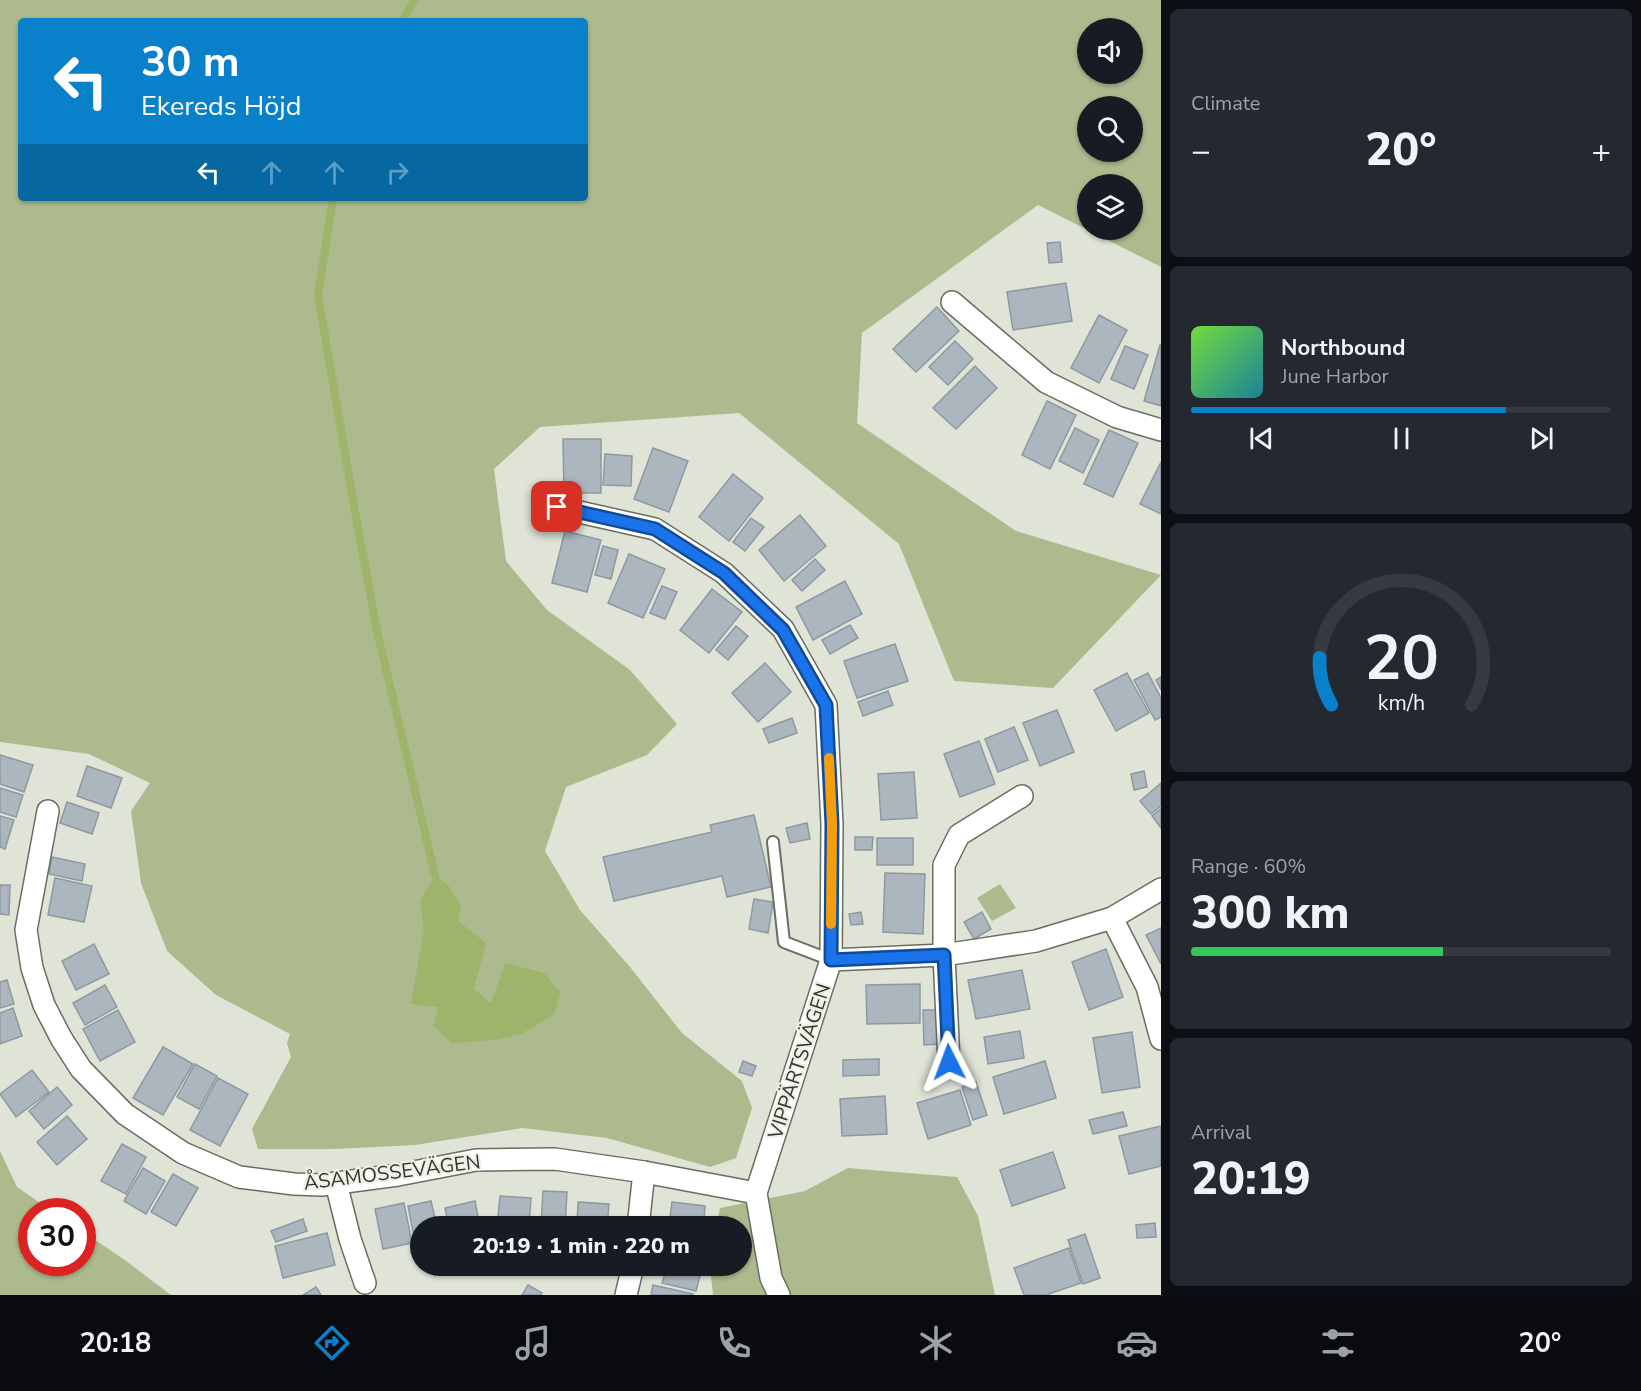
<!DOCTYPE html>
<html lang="en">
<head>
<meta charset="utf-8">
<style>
  :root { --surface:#171b24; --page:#242831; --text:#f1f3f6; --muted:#9ea1a6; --line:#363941; --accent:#0881ca }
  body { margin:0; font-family:"Nunito Sans",sans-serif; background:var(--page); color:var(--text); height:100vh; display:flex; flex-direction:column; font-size:22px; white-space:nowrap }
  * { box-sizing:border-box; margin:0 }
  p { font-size:20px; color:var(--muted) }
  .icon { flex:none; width:33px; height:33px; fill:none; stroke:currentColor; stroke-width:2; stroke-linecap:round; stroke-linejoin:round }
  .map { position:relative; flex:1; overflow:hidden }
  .sheet { display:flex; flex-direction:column; gap:9px; padding:9px; background:#0d0f14; width:480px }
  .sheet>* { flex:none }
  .top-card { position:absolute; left:18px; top:18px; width:570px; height:183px; border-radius:6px; box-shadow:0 2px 4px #0004; background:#0881ca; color:#fff; overflow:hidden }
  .controls { position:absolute; left:1077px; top:18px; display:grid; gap:12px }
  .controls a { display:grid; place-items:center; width:66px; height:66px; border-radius:50%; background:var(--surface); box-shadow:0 2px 4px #0004; font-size:30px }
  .speed { position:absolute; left:18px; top:1198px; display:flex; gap:12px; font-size:30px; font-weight:700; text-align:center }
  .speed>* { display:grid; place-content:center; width:78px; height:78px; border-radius:50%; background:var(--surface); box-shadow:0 2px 4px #0004; line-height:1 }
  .speed .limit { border:9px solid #d22; background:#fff; color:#111 }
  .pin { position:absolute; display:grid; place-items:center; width:51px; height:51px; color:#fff; margin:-26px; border-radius:12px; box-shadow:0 3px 9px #0006 }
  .me { position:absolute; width:66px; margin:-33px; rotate:357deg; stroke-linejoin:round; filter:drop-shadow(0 0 4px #0008) }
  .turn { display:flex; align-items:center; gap:21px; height:126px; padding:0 24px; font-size:27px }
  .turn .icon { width:78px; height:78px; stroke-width:2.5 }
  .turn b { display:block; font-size:42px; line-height:51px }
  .lanes { display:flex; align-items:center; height:57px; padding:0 24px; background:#0003; justify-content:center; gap:30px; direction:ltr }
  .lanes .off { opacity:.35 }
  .big { font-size:45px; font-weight:800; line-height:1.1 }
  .sheet .card { flex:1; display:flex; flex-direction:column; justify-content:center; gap:9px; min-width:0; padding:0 21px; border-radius:9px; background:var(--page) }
  .sheet .dial { align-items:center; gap:0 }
  .dial svg { height:156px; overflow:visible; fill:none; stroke:var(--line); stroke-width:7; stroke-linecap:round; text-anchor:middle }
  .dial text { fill:var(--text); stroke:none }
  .song { display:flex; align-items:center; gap:18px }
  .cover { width:72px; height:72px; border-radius:9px; background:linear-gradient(135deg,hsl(100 70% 55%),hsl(190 70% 35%)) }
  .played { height:6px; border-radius:3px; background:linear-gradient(90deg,var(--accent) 75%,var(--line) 75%) }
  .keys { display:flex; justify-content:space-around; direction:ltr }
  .heat { display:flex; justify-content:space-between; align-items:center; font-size:33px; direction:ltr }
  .charge { height:9px; border-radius:4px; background:linear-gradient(90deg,#34c759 60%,var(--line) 0) }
  .trip { position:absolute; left:410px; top:1216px; width:342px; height:60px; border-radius:30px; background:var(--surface); box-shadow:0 2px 4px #0004; font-weight:800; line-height:60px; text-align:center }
  .tabs { display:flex; height:96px; justify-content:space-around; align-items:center; background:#090b0e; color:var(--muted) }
  .tabs .icon { width:42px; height:42px }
  .tabs .selected { color:var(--accent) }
  .tabs b { font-size:27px; color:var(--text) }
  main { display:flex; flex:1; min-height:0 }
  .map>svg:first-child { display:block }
</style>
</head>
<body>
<main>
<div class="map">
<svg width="1161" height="1295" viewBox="0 0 1161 1295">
  <rect width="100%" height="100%" fill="#dfe4d7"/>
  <g fill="#acba8d" fill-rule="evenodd">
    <path d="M 0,0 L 1161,0 L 1161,267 L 1038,205 L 862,333 L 857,423 L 1016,531 L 1161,575 L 1053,688 L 954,681 L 899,544 L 739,413 L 540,427 L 494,469 L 506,561 L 547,610 L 630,670 L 677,724 L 647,755 L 566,787 L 545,851 L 580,910 L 630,967 L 682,1033 L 742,1081 L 752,1108 L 736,1158 L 710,1167 L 607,1138 L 522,1128 L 415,1145 L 333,1149 L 258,1149 L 252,1129 L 291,1057 L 287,1043 L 290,1034 L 216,995 L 167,951 L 141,883 L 131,811 L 150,783 L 89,754 L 0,742 ZM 21,21 L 585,21 L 585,198 L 21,198 ZM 1088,28 L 1132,28 L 1132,74 L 1088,74 ZM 1088,106 L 1132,106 L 1132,152 L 1088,152 ZM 1088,184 L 1132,184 L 1132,230 L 1088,230 Z"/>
    <polygon points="1000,884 1016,908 992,921 977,898"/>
    <polygon points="0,1151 17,1187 53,1212 32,1212 32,1263 82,1263 83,1232 122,1258 171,1295 0,1295"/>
    <polygon points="848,1168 957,1177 978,1216 995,1295 713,1295 710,1266 741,1266 741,1227 716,1227 720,1208 805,1191"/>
  </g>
  <polygon fill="#9eb46a" points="435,875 448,885 461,906 458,921 486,943 474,989 491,1003 505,963 544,973 560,992 555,1014 521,1034 495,1040 452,1043 434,1026 438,1007 411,1004 424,929 420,901"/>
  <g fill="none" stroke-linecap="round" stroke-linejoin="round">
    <g stroke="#9eb46a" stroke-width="8">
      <polyline points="402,21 415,0"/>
      <polyline points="333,198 318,295 354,506 377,631 435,875"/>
    </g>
  </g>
  <g fill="#acb6bf" stroke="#8e98a1" stroke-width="1.5">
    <polygon points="1060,242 1062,262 1049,263 1047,243"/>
    <polygon points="1066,283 1072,321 1013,330 1007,292"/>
    <polygon points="937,307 959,331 916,372 893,349"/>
    <polygon points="1099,315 1127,330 1099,383 1071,368"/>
    <polygon points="955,341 973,359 948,385 929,367"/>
    <polygon points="1160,345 1161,345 1161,406 1144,401"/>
    <polygon points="1125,346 1148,355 1134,389 1111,379"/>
    <polygon points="975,366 997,388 956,429 933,408"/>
    <polygon points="1047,401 1076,415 1050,469 1022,455"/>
    <polygon points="1075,428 1099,440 1083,473 1059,461"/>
    <polygon points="1109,430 1138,443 1113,497 1084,484"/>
    <polygon points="563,439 601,439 601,493 564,493"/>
    <polygon points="653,448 688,461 669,512 634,499"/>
    <polygon points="605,454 632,456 631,486 603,485"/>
    <polygon points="1161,462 1161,514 1140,504"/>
    <polygon points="733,474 763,498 729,541 699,517"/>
    <polygon points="800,515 826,546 784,581 759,550"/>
    <polygon points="751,518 764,527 745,551 733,542"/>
    <polygon points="565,531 601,540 587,592 552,583"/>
    <polygon points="603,546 618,550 611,579 595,575"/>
    <polygon points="629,554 665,569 643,618 608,603"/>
    <polygon points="815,559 825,570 802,591 792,580"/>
    <polygon points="845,581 862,614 813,640 796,607"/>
    <polygon points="662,586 677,592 665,619 650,613"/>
    <polygon points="712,589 742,612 709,653 680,630"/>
    <polygon points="850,625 858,638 830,654 822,640"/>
    <polygon points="736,626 748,636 728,660 716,650"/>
    <polygon points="895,644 908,681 857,698 844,661"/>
    <polygon points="765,663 791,692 758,722 732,693"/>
    <polygon points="1127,673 1149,713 1116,731 1094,690"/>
    <polygon points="1148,673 1161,698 1161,717 1155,720 1134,680"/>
    <polygon points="1161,677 1161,690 1156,680"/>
    <polygon points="888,691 893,705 863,716 858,702"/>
    <polygon points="1057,710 1074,752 1040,766 1023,723"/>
    <polygon points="792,718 797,733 769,743 763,729"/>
    <polygon points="1014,727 1028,760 998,772 985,739"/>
    <polygon points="979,741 995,784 960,797 944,754"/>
    <polygon points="0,755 33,765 24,792 0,784"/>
    <polygon points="87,766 122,778 111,808 77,796"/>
    <polygon points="1144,771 1147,787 1134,790 1131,774"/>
    <polygon points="914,772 917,818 881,820 878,774"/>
    <polygon points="1161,783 1161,806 1151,814 1140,801"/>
    <polygon points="0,788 23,795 16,817 0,812"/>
    <polygon points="67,802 99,813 92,834 60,823"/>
    <polygon points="1161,809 1161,828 1152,816"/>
    <polygon points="754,815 771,887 727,897 722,876 614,901 603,857 712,832 710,825"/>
    <polygon points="0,816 14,820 5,849 0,847"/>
    <polygon points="807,823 810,839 790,843 786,828"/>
    <polygon points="855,837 873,837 872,850 855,850"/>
    <rect x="877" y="838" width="36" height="27"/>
    <polygon points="52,857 85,864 82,881 49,874"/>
    <polygon points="885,873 925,874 923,934 883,932"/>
    <polygon points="55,878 92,886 84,922 48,915"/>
    <polygon points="0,885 10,885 9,915 0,914"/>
    <polygon points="754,899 773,902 768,933 749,929"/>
    <polygon points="861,912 863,924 851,925 849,914"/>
    <polygon points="982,912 991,929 974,939 964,922"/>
    <polygon points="1161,928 1161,964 1146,935"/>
    <polygon points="94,944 109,974 76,990 62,961"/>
    <polygon points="1106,949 1123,997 1089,1010 1072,962"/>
    <polygon points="1022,970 1030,1009 976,1019 968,980"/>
    <polygon points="7,980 14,1004 0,1008 0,982"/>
    <polygon points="920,984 920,1023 867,1024 866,985"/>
    <polygon points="105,985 117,1007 85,1025 73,1003"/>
    <polygon points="13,1008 22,1036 0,1044 0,1013"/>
    <polygon points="118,1010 135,1042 100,1061 83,1029"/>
    <polygon points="923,1010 939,1010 940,1044 924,1045"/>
    <polygon points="1020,1031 1024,1058 988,1064 984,1037"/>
    <polygon points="1132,1032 1140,1087 1102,1093 1093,1038"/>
    <polygon points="163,1047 193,1064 163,1115 133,1098"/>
    <polygon points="879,1059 879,1075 843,1076 843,1060"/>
    <polygon points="743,1061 756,1066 752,1076 739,1072"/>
    <polygon points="1045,1061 1056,1098 1004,1114 993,1077"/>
    <polygon points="195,1064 217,1076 199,1109 177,1097"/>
    <polygon points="32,1070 49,1092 16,1117 0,1094"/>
    <polygon points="218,1078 248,1094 220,1146 190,1130"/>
    <polygon points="976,1082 987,1115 973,1120 962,1087"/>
    <polygon points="57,1087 72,1105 44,1129 29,1111"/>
    <polygon points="960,1090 971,1125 928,1139 917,1103"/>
    <polygon points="885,1096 887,1134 842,1136 840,1099"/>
    <polygon points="1123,1112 1127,1126 1093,1134 1089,1120"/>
    <polygon points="67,1116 87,1139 57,1165 37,1142"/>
    <polygon points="1161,1126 1161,1166 1129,1174 1119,1136"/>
    <polygon points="122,1144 146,1157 126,1194 101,1181"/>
    <polygon points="1053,1152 1065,1188 1012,1206 1000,1170"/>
    <polygon points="143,1168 165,1181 146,1214 124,1201"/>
    <polygon points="173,1174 198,1188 176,1226 151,1212"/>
    <polygon points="543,1191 567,1192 565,1227 541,1227"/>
    <polygon points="500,1196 531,1198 529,1227 497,1227"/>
    <polygon points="431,1201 437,1227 420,1227 420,1241 415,1242 408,1206"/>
    <polygon points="475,1201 480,1227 449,1227 445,1208"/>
    <polygon points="578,1202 609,1204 607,1227 577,1227"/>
    <polygon points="672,1202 705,1206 704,1221 670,1218"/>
    <polygon points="404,1203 412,1243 383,1249 375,1209"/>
    <polygon points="303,1219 307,1231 276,1242 271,1231"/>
    <polygon points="660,1220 701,1224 701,1227 659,1227"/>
    <polygon points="1155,1223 1156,1237 1137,1238 1136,1225"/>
    <polygon points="327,1233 335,1265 283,1278 275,1246"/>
    <polygon points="1085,1234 1100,1278 1083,1284 1068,1240"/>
    <polygon points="1069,1248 1081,1283 1046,1295 1024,1295 1014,1268"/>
    <polygon points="667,1267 700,1276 696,1291 662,1283"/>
    <polygon points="528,1285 542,1293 541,1295 522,1295"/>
    <polygon points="653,1285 693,1294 692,1295 651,1295"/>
    <polygon points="316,1287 321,1295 303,1295"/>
  </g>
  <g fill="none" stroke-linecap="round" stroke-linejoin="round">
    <defs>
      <polyline id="lane" points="773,842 784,942 831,960"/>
      <g id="street">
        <polyline points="952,302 1046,382 1117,417 1161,430"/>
        <polyline points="557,507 655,529 724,573 783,629 826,705 832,824 831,960 756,1193 771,1278 779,1295"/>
        <polyline points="48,811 26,930 32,968 44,1005 61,1038 81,1069 125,1114 183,1153 239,1177 294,1184 322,1185 398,1175 476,1160 555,1159 644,1172 756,1193"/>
        <polyline points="1112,918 1147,987 1161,1039"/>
        <polyline points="831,960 944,955 1036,941 1112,918 1161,889"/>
        <polyline points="949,1062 944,955 944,865 959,835 1022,796"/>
        <polyline points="336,1183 350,1239 365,1283"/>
        <polyline points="638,1227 644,1172"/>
        <polyline points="626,1295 633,1266"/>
      </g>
    </defs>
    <use href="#lane" stroke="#696d62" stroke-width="14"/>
    <use href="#street" stroke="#696d62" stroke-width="24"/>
    <use href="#lane" stroke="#fff" stroke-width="10"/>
    <use href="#street" stroke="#fff" stroke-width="21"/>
  </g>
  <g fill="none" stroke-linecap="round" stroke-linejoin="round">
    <defs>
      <polyline id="route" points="557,507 655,529 724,573 783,630 826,705 832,824 831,960 944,955 949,1062"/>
    </defs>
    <use href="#route" stroke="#114b97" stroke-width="15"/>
    <use href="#route" stroke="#1a73e8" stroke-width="10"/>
    <polyline stroke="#f59e0b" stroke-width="10" points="829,758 832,824 831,924"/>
  </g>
  <g text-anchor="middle" stroke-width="4.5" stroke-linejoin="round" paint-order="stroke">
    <g font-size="20" fill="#32332f" stroke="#edf1e5">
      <text transform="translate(799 1061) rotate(-72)" y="7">VIPPÄRTSVÄGEN</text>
      <text transform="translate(392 1172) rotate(-7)" y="7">ÅSAMOSSEVÄGEN</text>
    </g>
  </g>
</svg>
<div class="controls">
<a><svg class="icon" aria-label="sound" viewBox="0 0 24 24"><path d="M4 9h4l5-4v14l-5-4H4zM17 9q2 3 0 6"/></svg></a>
<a><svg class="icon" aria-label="search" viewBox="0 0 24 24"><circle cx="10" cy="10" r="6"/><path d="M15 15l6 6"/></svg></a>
<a><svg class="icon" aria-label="layers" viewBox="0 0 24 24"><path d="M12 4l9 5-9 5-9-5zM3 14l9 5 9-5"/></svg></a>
</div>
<div class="speed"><div class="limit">30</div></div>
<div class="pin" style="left:557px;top:507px;background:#d93025"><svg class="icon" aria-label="arrive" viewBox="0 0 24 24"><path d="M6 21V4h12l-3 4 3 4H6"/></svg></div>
<svg class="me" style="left:949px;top:1062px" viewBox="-20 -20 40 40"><path d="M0-17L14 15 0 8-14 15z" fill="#1a73e8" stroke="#fff" stroke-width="4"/></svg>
<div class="trip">20:19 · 1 min · 220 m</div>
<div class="top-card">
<div class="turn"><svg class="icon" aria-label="left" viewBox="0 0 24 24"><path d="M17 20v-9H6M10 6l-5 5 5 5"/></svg><div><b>30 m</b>Ekereds Höjd</div></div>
<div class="lanes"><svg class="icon" aria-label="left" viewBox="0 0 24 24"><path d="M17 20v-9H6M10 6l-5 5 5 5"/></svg><svg class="icon off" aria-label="ahead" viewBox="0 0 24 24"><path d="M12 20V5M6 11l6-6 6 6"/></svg><svg class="icon off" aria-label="ahead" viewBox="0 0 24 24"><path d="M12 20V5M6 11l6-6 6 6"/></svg><svg class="icon off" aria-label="right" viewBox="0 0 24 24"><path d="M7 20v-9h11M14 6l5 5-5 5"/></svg></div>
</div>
</div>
<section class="sheet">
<div class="card"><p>Climate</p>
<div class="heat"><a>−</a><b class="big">20°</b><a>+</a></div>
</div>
<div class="card">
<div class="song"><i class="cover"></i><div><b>Northbound</b><p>June Harbor</p></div></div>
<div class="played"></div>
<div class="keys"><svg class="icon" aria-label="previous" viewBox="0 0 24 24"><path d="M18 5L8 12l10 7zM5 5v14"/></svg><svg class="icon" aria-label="pause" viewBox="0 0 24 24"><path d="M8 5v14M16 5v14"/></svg><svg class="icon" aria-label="next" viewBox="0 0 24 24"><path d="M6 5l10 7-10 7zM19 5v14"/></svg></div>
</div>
<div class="card dial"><svg viewBox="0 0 100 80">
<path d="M14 69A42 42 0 1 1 86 69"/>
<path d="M14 69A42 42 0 0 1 8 45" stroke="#0881ca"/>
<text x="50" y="56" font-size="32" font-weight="700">20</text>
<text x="50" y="72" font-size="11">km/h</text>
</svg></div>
<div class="card"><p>Range · 60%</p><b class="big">300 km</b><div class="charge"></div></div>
<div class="card"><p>Arrival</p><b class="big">20:19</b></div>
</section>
</main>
<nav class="tabs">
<b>20:18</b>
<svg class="icon selected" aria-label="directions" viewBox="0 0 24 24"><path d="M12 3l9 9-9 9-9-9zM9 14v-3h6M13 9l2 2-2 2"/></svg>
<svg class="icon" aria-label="music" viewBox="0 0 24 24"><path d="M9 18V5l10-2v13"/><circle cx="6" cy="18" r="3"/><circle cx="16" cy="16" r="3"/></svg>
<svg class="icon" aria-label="phone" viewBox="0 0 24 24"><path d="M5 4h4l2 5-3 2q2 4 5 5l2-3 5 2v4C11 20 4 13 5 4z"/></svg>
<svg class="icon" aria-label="climate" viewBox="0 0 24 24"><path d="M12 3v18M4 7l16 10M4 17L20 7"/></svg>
<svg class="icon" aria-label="car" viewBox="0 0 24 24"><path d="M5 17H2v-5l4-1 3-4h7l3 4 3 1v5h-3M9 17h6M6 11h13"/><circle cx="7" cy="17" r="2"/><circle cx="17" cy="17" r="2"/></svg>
<svg class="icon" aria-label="filters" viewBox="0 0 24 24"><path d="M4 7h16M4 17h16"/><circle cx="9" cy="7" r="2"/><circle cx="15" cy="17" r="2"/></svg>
<b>20°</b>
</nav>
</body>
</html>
